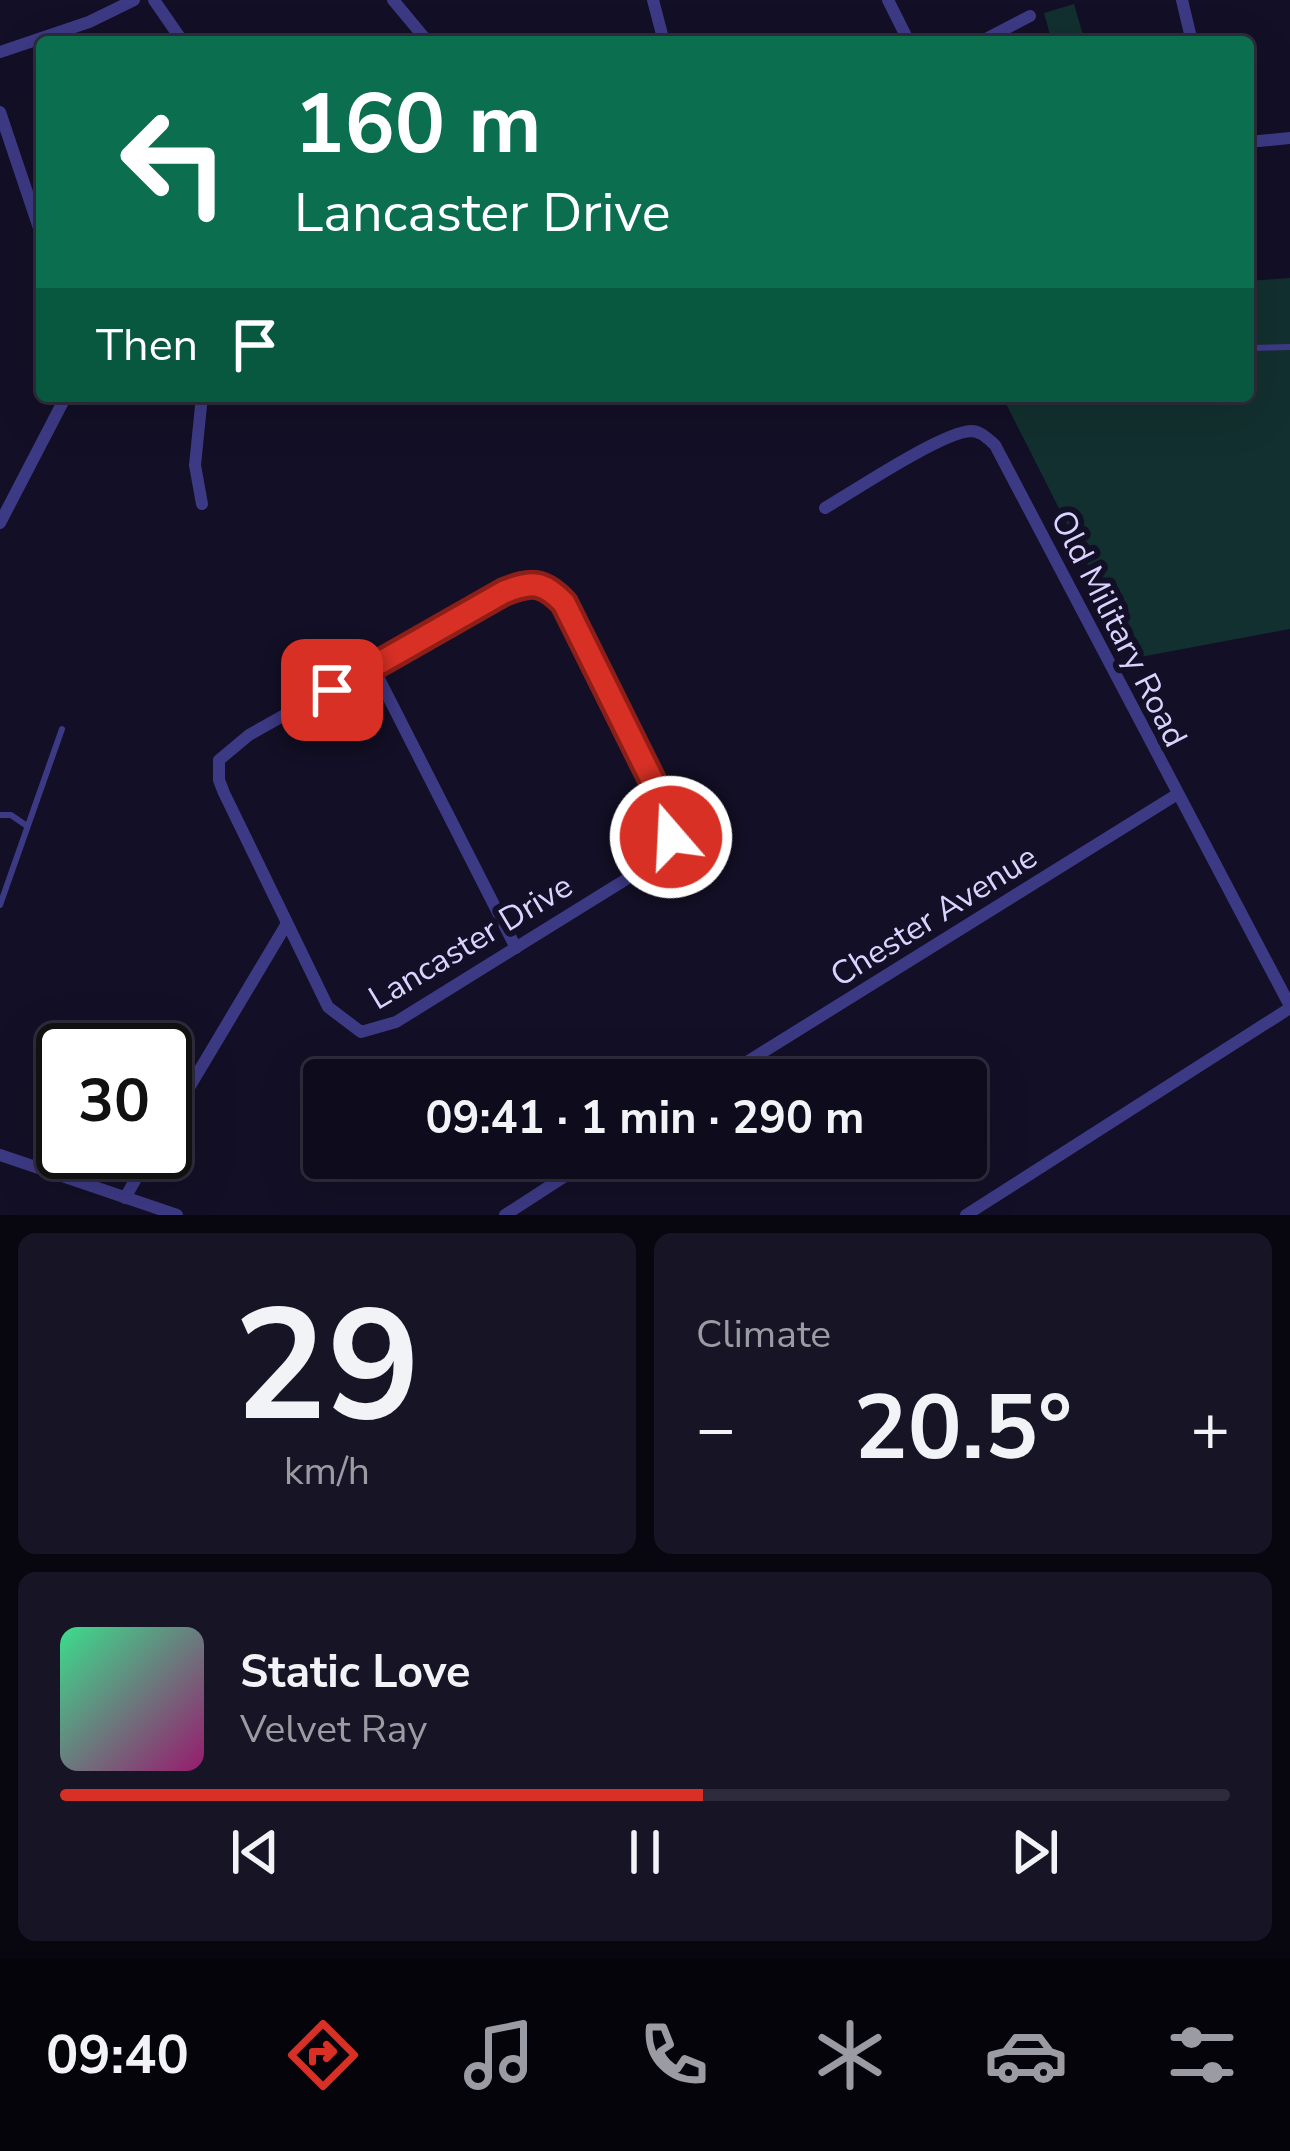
<!DOCTYPE html>
<html lang="en">
<head>
<meta charset="utf-8">
<style>
  :root { --surface:#0e0b1c; --page:#171425; --text:#f1f3f6; --muted:#9b9ba3; --line:#2e2b3b; --accent:#d93025 }
  body { margin:0; font-family:"Nunito Sans",sans-serif; background:var(--page); color:var(--text); height:100vh; display:flex; flex-direction:column; font-size:45px; white-space:nowrap }
  * { box-sizing:border-box; margin:0 }
  p { font-size:39px; color:var(--muted) }
  .icon { flex:none; width:66px; height:66px; fill:none; stroke:currentColor; stroke-width:2; stroke-linecap:round; stroke-linejoin:round }
  .map { position:relative; height:1215px; overflow:hidden }
  .side { display:flex; flex-direction:column; gap:18px; padding:18px; background:#08060f; flex:1 }
  .side>* { flex:none }
  .guide { position:absolute; left:36px; top:36px; width:1218px; height:366px; border-radius:12px; box-shadow:0 12px 48px #0002,0 0 0 3px var(--line); background:#0b6e4f; color:#fff; overflow:hidden }
  .speed { position:absolute; left:36px; top:1023px; display:flex; gap:24px; font-size:60px; font-weight:700; text-align:center }
  .speed>* { display:grid; place-content:center; width:156px; height:156px; border-radius:50%; background:var(--surface); box-shadow:0 12px 48px #0002,0 0 0 3px var(--line); line-height:1 }
  .speed .limit { border:6px solid #111; border-radius:18px; background:#fff; color:#111 }
  .pin { position:absolute; display:grid; place-items:center; width:102px; height:102px; color:#fff; margin:-51px; border-radius:24px; box-shadow:0 6px 18px #0006 }
  .me { position:absolute; width:132px; margin:-66px; rotate:341deg; stroke-linejoin:round; filter:drop-shadow(0 0 9px #0008) }
  .turn { display:flex; align-items:center; gap:42px; height:252px; padding:0 60px; font-size:54px }
  .turn .icon { width:156px; height:156px; stroke-width:2.5 }
  .turn b { display:block; font-size:84px; line-height:102px }
  .then { display:flex; align-items:center; height:114px; padding:0 60px; background:#0003; gap:24px; font-size:45px }
  .big { font-size:90px; font-weight:700; line-height:1.1 }
  .side .widget { flex:1; display:flex; flex-direction:column; justify-content:center; gap:18px; min-width:0; padding:0 42px; border-radius:18px; background:var(--page) }
  .side .dial { align-items:center; gap:0 }
  .dial b { font-size:156px; line-height:1 }
  .song { display:flex; align-items:center; gap:36px }
  .cover { width:144px; height:144px; border-radius:18px; background:linear-gradient(135deg,hsl(150 70% 55%),hsl(320 70% 35%)) }
  .played { height:12px; border-radius:6px; background:linear-gradient(90deg,var(--accent) 55%,var(--line) 55%) }
  .keys { display:flex; justify-content:space-around; direction:ltr }
  .heat { display:flex; justify-content:space-between; align-items:center; font-size:66px; direction:ltr }
  .side .tiles { flex:1; display:grid; gap:18px; grid-template-columns:1fr 1fr }
  .widget:last-child { grid-column:span 2 }
  .trip { position:absolute; left:303px; top:1059px; width:684px; height:120px; border-radius:12px; background:var(--surface); box-shadow:0 12px 48px #0002,0 0 0 3px var(--line); font-weight:700; line-height:120px; text-align:center }
  .menu { display:flex; height:192px; justify-content:space-around; align-items:center; background:#06040b; color:var(--muted) }
  .menu .icon { width:84px; height:84px }
  .menu .selected { color:var(--accent) }
  .menu b { font-size:54px; color:var(--text) }
  .map>svg:first-child { display:block }
</style>
</head>
<body>
<div class="map">
<svg width="1290" height="1215" viewBox="0 0 1290 1215">
  <rect width="100%" height="100%" fill="#130f26"/>
  <g fill="#12302f">
    <polygon points="1074,4 1085,42 1052,42 1044,13"/>
    <polygon points="1290,278 1290,629 1135,658 1002,396 1248,396 1248,281"/>
  </g>
  <g fill="none" stroke-linecap="round" stroke-linejoin="round">
    <g stroke="#3d3a85" stroke-width="6">
      <polyline points="1248,348 1290,347"/>
      <polyline points="0,815 11,815 27,826"/>
      <polyline points="0,905 62,729"/>
    </g>
    <g stroke="#3d3a85" stroke-width="12">
      <polyline points="154,0 183,42"/>
      <polyline points="393,0 428,42"/>
      <polyline points="653,0 664,42"/>
      <polyline points="888,0 909,42"/>
      <polyline points="1182,0 1192,42"/>
      <polyline points="980,42 1030,16"/>
      <polyline points="0,52 89,22 134,0"/>
      <polyline points="0,112 42,237"/>
      <polyline points="1248,142 1290,138"/>
      <polyline points="202,504 195,465 202,396"/>
      <path d="M 825,508 C 854,491 942,432 971,431 C 981,431 988,439 995,445 L 1290,1006"/>
      <polyline points="0,523 66,396"/>
      <polygon points="534,582 543,584 564,603 667,810 671,837 654,862 396,1022 361,1032 328,1007 224,793 219,780 219,760 249,735 504,592"/>
      <polyline points="373,667 516,948"/>
      <polyline points="718,1080 1176,795"/>
      <polyline points="165,1128 286,925"/>
      <polyline points="0,1155 177,1215"/>
      <polyline points="125,1198 151,1152"/>
      <polyline points="505,1215 593,1158"/>
      <polyline points="966,1215 1290,1008"/>
    </g>
  </g>
  <g fill="none" stroke-linecap="round" stroke-linejoin="round">
    <defs>
      <path id="route" d="M 332,690 L 504,592 C 532,581 543,581 564,603 L 667,810 L 671,837"/>
    </defs>
    <use href="#route" stroke="#8d1f18" stroke-width="30"/>
    <use href="#route" stroke="#d93025" stroke-width="21"/>
  </g>
  <g text-anchor="middle" stroke-width="12" stroke-linejoin="round" paint-order="stroke">
    <g font-size="33" fill="#d9d4ff" stroke="#130f26">
      <text transform="translate(1120 628) rotate(63)" y="12">Old Military Road</text>
      <text transform="translate(933 915) rotate(-32)" y="12">Chester Avenue</text>
      <text transform="translate(470 941) rotate(-31)" y="12">Lancaster Drive</text>
    </g>
  </g>
</svg>
<div class="speed"><div class="limit">30</div></div>
<div class="pin" style="left:332px;top:690px;background:#d93025"><svg class="icon" aria-label="arrive" viewBox="0 0 24 24"><path d="M6 21V4h12l-3 4 3 4H6"/></svg></div>
<svg class="me" style="left:671px;top:837px" viewBox="-20 -20 40 40"><circle r="17" fill="#d93025" stroke="#fff" stroke-width="3"/><path d="M0-11L8 9 0 5-8 9z" fill="#fff"/></svg>
<div class="trip">09:41 · 1 min · 290 m</div>
<div class="guide">
<div class="turn"><svg class="icon" aria-label="left" viewBox="0 0 24 24"><path d="M17 20v-9H6M10 6l-5 5 5 5"/></svg><div><b>160 m</b>Lancaster Drive</div></div>
<div class="then">Then<svg class="icon" aria-label="arrive" viewBox="0 0 24 24"><path d="M6 21V4h12l-3 4 3 4H6"/></svg></div>
</div>
</div>
<section class="side">
<div class="tiles">
<div class="widget dial"><b>29</b><p>km/h</p></div>
<div class="widget"><p>Climate</p>
<div class="heat"><a>−</a><b class="big">20.5°</b><a>+</a></div>
</div>
<div class="widget">
<div class="song"><i class="cover"></i><div><b>Static Love</b><p>Velvet Ray</p></div></div>
<div class="played"></div>
<div class="keys"><svg class="icon" aria-label="previous" viewBox="0 0 24 24"><path d="M18 5L8 12l10 7zM5 5v14"/></svg><svg class="icon" aria-label="pause" viewBox="0 0 24 24"><path d="M8 5v14M16 5v14"/></svg><svg class="icon" aria-label="next" viewBox="0 0 24 24"><path d="M6 5l10 7-10 7zM19 5v14"/></svg></div>
</div>
</div>
</section>
<nav class="menu">
<b>09:40</b>
<svg class="icon selected" aria-label="directions" viewBox="0 0 24 24"><path d="M12 3l9 9-9 9-9-9zM9 14v-3h6M13 9l2 2-2 2"/></svg>
<svg class="icon" aria-label="music" viewBox="0 0 24 24"><path d="M9 18V5l10-2v13"/><circle cx="6" cy="18" r="3"/><circle cx="16" cy="16" r="3"/></svg>
<svg class="icon" aria-label="phone" viewBox="0 0 24 24"><path d="M5 4h4l2 5-3 2q2 4 5 5l2-3 5 2v4C11 20 4 13 5 4z"/></svg>
<svg class="icon" aria-label="climate" viewBox="0 0 24 24"><path d="M12 3v18M4 7l16 10M4 17L20 7"/></svg>
<svg class="icon" aria-label="car" viewBox="0 0 24 24"><path d="M5 17H2v-5l4-1 3-4h7l3 4 3 1v5h-3M9 17h6M6 11h13"/><circle cx="7" cy="17" r="2"/><circle cx="17" cy="17" r="2"/></svg>
<svg class="icon" aria-label="filters" viewBox="0 0 24 24"><path d="M4 7h16M4 17h16"/><circle cx="9" cy="7" r="2"/><circle cx="15" cy="17" r="2"/></svg>
</nav>
</body>
</html>
